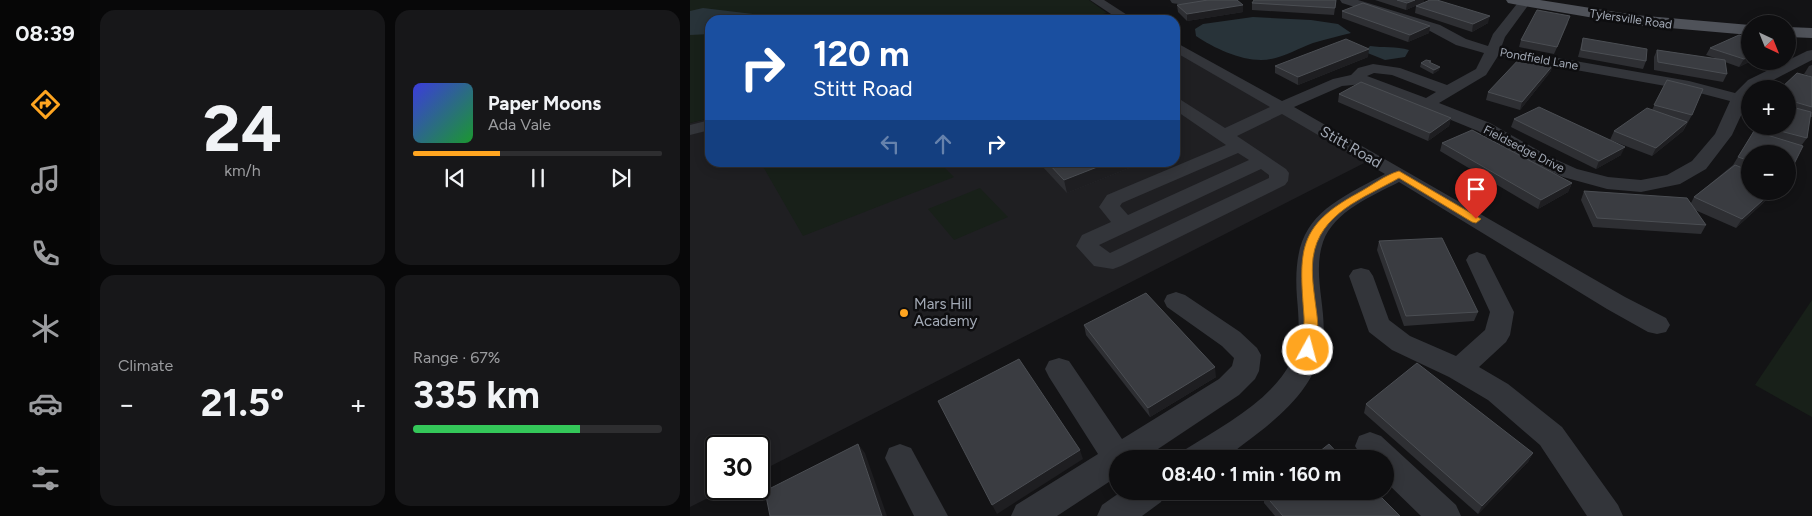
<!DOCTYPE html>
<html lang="en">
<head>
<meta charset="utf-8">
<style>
  :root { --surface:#0e0e10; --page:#171719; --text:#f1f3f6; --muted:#9b9c9f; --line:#2e2e30; --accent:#ffa520 }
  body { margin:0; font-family:Figtree,sans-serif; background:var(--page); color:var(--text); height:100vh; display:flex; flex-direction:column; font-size:19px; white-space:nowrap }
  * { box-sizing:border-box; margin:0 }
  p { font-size:16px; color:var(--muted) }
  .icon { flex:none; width:28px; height:28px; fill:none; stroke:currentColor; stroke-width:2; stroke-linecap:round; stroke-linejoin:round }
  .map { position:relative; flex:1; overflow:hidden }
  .sheet { display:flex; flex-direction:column; gap:10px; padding:10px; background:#080809; width:600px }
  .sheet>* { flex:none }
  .guide { position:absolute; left:15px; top:15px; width:475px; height:152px; border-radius:15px; box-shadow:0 2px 12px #0003,0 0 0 1px var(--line); background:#1a4fa0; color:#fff; overflow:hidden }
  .needle { width:32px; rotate:137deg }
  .buttons { position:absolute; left:1051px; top:15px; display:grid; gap:10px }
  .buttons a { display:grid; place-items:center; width:55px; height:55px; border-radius:50%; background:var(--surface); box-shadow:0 2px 12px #0003,0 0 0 1px var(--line); font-size:25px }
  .speed { position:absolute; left:15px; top:435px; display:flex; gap:10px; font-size:25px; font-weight:700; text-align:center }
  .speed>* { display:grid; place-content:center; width:65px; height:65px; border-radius:50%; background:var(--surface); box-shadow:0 2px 12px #0003,0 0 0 1px var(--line); line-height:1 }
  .speed .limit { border:2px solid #111; border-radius:8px; background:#fff; color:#111 }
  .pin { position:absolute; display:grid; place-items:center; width:42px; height:42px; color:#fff; margin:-51px -21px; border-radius:50% 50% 50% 0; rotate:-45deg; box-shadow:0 0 5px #0007 }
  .pin .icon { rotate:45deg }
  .me { position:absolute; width:55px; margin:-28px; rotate:7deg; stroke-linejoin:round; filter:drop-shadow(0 0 4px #0008) }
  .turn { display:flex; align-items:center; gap:18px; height:105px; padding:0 25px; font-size:22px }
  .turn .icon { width:65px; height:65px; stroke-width:2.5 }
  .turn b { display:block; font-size:35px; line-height:42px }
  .lanes { display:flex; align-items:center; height:48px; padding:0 25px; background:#0003; justify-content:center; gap:25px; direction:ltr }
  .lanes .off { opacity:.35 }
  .big { font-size:38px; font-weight:700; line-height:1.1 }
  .sheet .card { flex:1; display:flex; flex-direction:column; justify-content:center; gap:8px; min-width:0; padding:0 18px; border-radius:15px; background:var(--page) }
  .sheet .dial { align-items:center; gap:0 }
  .dial b { font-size:65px; line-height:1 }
  .song { display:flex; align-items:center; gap:15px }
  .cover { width:60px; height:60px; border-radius:8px; background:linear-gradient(135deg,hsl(240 70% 55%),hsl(130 70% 35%)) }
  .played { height:5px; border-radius:2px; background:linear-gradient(90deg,var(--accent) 35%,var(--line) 35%) }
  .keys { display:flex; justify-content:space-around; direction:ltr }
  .heat { display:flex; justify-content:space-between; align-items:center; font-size:28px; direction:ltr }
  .charge { height:8px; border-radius:4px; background:linear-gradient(90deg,#34c759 67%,var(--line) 0) }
  .sheet .tiles { flex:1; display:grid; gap:10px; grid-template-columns:repeat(2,1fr) }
  .trip { position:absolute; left:419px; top:450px; width:285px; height:50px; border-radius:25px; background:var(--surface); box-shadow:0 2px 12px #0003,0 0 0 1px var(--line); font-weight:700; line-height:50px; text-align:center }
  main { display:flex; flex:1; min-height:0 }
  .tab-bar { display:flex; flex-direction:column; width:90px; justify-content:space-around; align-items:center; background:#060606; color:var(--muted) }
  .tab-bar .icon { width:35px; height:35px }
  .tab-bar .active { color:var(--accent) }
  .tab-bar b { font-size:22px; color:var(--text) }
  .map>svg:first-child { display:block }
</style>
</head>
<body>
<main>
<nav class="tab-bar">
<b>08:39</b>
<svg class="icon active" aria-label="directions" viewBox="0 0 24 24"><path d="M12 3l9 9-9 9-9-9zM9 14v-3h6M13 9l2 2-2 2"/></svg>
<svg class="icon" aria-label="music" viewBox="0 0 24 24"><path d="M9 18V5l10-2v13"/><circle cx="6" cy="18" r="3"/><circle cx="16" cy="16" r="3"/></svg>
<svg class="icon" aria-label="phone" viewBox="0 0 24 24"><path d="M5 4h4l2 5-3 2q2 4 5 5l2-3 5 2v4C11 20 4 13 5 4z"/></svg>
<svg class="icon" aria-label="climate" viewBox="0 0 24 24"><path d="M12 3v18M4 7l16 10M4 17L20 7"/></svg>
<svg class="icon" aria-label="car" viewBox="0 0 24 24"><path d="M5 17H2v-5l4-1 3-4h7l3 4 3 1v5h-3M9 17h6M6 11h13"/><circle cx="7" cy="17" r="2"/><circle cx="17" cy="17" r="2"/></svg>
<svg class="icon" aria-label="filters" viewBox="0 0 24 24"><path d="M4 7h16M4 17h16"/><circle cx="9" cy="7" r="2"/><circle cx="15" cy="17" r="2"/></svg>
</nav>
<section class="sheet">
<div class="tiles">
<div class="card dial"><b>24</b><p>km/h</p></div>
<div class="card">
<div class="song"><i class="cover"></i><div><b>Paper Moons</b><p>Ada Vale</p></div></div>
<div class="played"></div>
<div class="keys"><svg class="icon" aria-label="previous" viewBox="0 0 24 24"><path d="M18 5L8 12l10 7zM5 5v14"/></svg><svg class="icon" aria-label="pause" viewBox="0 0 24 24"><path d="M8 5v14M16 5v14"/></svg><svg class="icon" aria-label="next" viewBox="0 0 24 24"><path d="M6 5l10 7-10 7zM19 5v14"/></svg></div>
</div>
<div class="card"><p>Climate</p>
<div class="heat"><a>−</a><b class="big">21.5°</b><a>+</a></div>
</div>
<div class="card"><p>Range · 67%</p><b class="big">335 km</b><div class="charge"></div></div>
</div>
</section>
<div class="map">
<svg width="1122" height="516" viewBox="0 0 1122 516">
  <rect width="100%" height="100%" fill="#131315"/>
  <polygon fill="#1f1f22" points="485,46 682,159 69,472 69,446 26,446 26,489 36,489 0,507 0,123 20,118 20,162 485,162"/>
  <g fill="#182019">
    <polygon points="0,0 399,0 417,13 390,20 20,20 20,118 0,123"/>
    <polygon points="71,163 250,163 264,177 113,236"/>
    <polygon points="290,188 318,217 264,240 238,209"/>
    <polygon points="1122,300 1122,417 1065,385"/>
  </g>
  <g fill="#283339">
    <polygon points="13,8 63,14 62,20 20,20 20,34 0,35 0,11"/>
    <path d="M 563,17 L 621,20 L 648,24 L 661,33 C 649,36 636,39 623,43 C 607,49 589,60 571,60 C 549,60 524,48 506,36 L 505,29 L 513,24 Z"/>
    <path d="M 680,46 C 693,48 706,46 719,50 L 715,57 L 695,60 L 675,52 Z"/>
  </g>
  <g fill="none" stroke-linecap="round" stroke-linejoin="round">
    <g fill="#33353a" fill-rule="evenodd">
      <polygon points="400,0 414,0 445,20 430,20"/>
      <path d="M 480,0 L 525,0 C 516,9 493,5 482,3 Z"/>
      <path d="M 650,0 L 668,0 L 750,25 L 776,39 L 798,46 L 803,34 L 830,0 L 842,0 L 815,37 L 811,48 L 999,81 L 1045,93 L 1058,80 L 1117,51 L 1122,50 L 1122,60 L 1066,89 L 1060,89 L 1060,96 L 1042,135 L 1016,169 L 990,184 L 951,192 L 917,189 L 873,177 L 844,164 L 788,131 L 673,84 L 652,86 L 604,107 L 935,297 L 976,318 L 980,325 L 976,332 L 967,334 L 958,332 L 917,309 L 709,182 C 682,196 644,211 633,242 C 622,274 637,308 633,340 C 629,385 589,418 555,443 C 548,448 541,455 533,458 C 525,462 502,459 492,459 L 496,449 C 532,426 580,402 601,362 C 611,342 609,320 607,298 C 601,220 633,207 695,174 L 592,114 L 547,136 L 596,169 L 599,173 L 598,181 L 595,185 L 431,266 L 423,269 L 404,266 L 386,246 L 392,235 L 421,222 L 409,207 L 417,195 L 536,145 L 485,110 L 485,98 L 491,100 L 535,128 L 580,107 L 485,52 L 485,42 L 592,101 L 643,79 L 661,75 L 668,68 L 683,64 L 710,68 L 757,85 L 786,69 L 794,53 L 766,45 L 740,31 L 652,3 ZM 808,56 L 998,90 L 1040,101 L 1025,134 L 1002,161 L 977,175 L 951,180 L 918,177 L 887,169 L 858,156 L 800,123 L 749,103 L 796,75 ZM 684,73 L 702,75 L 746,92 L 736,98 L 677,76 ZM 548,153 L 559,160 L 438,215 L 430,206 L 432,203 ZM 571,169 L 579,175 L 579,178 L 420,253 L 409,245 Z"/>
      <polygon points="20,120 20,130 0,135 0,125"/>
      <polygon points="787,252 795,255 824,312 820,335 816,342 789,367 818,384 872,427 928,505 933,516 897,516 850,445 798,400 759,377 702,350 679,332 659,276 663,270 671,268 679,270 683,276 699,320 720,336 766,356 795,330 800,312 776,260 779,255"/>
      <polygon points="486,292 495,295 550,332 567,348 571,355 569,371 565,379 549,395 453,459 428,459 428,476 367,516 321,516 326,505 408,454 359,377 355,369 359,361 369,358 379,361 432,439 529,379 542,366 544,358 532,346 477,307 474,301 477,295"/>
      <polygon points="680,432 691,436 766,505 771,516 731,516 695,481 695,459 673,459 665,446 669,436"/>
      <polygon points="210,444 221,448 258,516 224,516 195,458 199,448"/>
      <polygon points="432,491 476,491 471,502 452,516 407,516 412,505"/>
    </g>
    <g fill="#4f5259" fill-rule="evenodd">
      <polygon points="816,0 850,0 945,15 1060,25 1060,35 945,25 823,4 818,3"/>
      <polygon points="1098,27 1122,28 1122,38 1098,37"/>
    </g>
  </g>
  <g fill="#2e2f33">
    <polygon points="646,0 644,15 562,10 562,3"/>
    <polygon points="685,0 734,0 734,2 716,10"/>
    <polygon points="487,5 553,12 497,21 488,12"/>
    <polygon points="726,6 798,23 782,32 725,13"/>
    <polygon points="652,11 740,26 739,33 718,42 652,18"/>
    <polygon points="878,23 864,54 829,47 831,40"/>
    <polygon points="893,38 956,61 953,69 888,57"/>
    <polygon points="1020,48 1061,61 1049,67 1035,62 1037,74 1033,82 964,70 964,57 967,50 1028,59 1016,55"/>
    <polygon points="678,57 608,85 585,73 585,66"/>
    <polygon points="731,63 741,63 749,70 743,74 730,67"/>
    <polygon points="1122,65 1122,77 1114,74 1119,66"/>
    <polygon points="861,71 830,110 796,100 798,92"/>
    <polygon points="1122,77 1122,117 1120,117 1117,138 1111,146 1099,174 1098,176 1098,154 1060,154 1060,191 1085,192 1046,228 1005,210 1016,225 1011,234 903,227 891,200 894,191 1001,203 1004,197 1043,165 1062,134 1065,126 1098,126 1098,89"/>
    <polygon points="977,80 1002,115 993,131 962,156 920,140 924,131 962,110"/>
    <polygon points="649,94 761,118 759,126 738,141 648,102"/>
    <polygon points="824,119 931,155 906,169 821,127"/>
    <polygon points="752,143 882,183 878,192 848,209 750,151"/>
    <polygon points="351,162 454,162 377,193 352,166"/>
    <polygon points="689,241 788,312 784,321 714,326 687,250"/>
    <polygon points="394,325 526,377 460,417 396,335"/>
    <polygon points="676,404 843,453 838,462 788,514 674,413"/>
    <polygon points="574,494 710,516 585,516 574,503"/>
  </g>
  <g fill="#1e1e21">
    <polygon points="725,0 734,0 734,2 716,10 717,3"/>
    <polygon points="553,5 553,12 497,21 497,14"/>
    <polygon points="800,16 798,23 782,32 783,24"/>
    <polygon points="740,26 739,33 718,42 720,35"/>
    <polygon points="679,49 678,57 608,85 608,77"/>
    <polygon points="1060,56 1060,61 1061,61 1049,67 1054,59"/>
    <polygon points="864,64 861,71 830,110 832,102"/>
    <polygon points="750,67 749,70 743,74 744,70"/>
    <polygon points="761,118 759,126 738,141 740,133"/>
    <polygon points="997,122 993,131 962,156 966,148"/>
    <polygon points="935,147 931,155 906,169 909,161"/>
    <polygon points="420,162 454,162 377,193 374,180"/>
    <polygon points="882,183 878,192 848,209 851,200"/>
    <polygon points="1083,191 1086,191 1046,228 1052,219"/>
    <polygon points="525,367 526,377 460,417 458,408"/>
    <polygon points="168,444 175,453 197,516 192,516"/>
    <polygon points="390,450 393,459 307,514 302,505"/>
    <polygon points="843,453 838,462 788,514 792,506"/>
  </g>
  <g fill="#3a3c41" stroke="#4b4e53">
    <polygon points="518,0 547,0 553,5 497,14 487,5"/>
    <polygon points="564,0 646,0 645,8 562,3"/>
    <polygon points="707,0 725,0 717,3"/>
    <polygon points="740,0 747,0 800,16 783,24 726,6"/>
    <polygon points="673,3 740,26 720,35 652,11"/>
    <polygon points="847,10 880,16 867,47 831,40"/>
    <polygon points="1049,35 1060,39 1060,56 1054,59 1020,48"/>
    <polygon points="893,38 957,49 956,61 891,50"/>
    <polygon points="656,39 679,49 608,77 585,66"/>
    <polygon points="967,50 1035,60 1037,74 968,62"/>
    <polygon points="832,56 864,64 832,102 798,92"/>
    <polygon points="736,60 741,61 739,62 750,67 744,70 731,63"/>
    <polygon points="1107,73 1122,77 1122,107 1098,100 1098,89 1090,89"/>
    <polygon points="977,80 1013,89 1002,115 964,105"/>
    <polygon points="671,82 761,118 740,133 649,94"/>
    <polygon points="1098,106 1121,112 1117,138 1071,126 1098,126"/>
    <polygon points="849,107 935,147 909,161 824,119"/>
    <polygon points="957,108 997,122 966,148 924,131"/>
    <polygon points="782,130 882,183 851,200 752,143"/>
    <polygon points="1064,131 1113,146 1099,174 1098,173 1098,154 1060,154 1060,161 1048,157"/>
    <polygon points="357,162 420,162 374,180"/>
    <polygon points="1045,165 1060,171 1060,191 1083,191 1052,219 1004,197"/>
    <polygon points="894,191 997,198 1016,225 907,218"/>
    <polygon points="752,238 788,312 716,316 689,241"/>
    <polygon points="456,293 525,367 458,408 394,325"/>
    <polygon points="329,359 390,450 302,505 248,401"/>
    <polygon points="727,363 843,453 792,506 676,404"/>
    <polygon points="168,444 192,516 80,516 75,491"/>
    <polygon points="639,444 653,459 620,459"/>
    <polygon points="578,491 685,491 710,516 593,516 574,494"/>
  </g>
  <path fill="#ffa520" stroke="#a66b15" d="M 709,171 L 791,219 L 786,223 L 782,222 L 709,178 C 674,198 629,213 623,258 C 621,275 624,292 626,308 C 628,322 630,340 623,353 L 618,355 L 614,353 C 610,346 615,326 614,316 C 609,251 607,226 668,193 C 681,186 695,175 709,171 Z"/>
  <circle fill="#ffa520" stroke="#0e0e10" stroke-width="2" cx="214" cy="313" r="5"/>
  <g text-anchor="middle" stroke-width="5" stroke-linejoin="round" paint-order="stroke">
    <g font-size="12" fill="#a3aab6" stroke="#0e0e10">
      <text transform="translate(941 19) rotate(8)" y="4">Tylersville Road</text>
      <text transform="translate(849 59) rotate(10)" y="4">Pondfield Lane</text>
      <text transform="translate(834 149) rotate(27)" y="4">Fieldsedge Drive</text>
    </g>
    <g font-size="15" fill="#a3aab6" stroke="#0e0e10">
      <text transform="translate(661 147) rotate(30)" y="5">Stitt Road</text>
    </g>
    <g font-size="15" fill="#a3aab6" stroke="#0e0e10" text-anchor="start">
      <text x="224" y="309">Mars Hill<tspan x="224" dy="17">Academy</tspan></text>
    </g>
  </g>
</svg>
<div class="buttons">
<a><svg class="needle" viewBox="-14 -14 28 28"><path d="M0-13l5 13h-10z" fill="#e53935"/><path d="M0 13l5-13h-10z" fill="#9b9c9f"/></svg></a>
<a>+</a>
<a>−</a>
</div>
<div class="speed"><div class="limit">30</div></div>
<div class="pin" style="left:786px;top:219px;background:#d93025"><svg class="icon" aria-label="arrive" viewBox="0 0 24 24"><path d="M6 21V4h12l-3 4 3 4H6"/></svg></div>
<svg class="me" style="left:618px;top:350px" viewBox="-20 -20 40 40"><circle r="17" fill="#ffa520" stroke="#fff" stroke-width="3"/><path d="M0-11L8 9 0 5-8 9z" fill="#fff"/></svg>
<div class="trip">08:40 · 1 min · 160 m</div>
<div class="guide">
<div class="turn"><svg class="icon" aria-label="right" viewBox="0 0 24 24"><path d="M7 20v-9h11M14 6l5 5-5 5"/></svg><div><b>120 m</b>Stitt Road</div></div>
<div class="lanes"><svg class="icon off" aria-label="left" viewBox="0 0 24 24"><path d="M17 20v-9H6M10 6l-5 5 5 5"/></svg><svg class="icon off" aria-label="ahead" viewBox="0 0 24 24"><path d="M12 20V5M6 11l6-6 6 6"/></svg><svg class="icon" aria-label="right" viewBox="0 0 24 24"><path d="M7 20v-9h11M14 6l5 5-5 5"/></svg></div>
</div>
</div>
</main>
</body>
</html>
